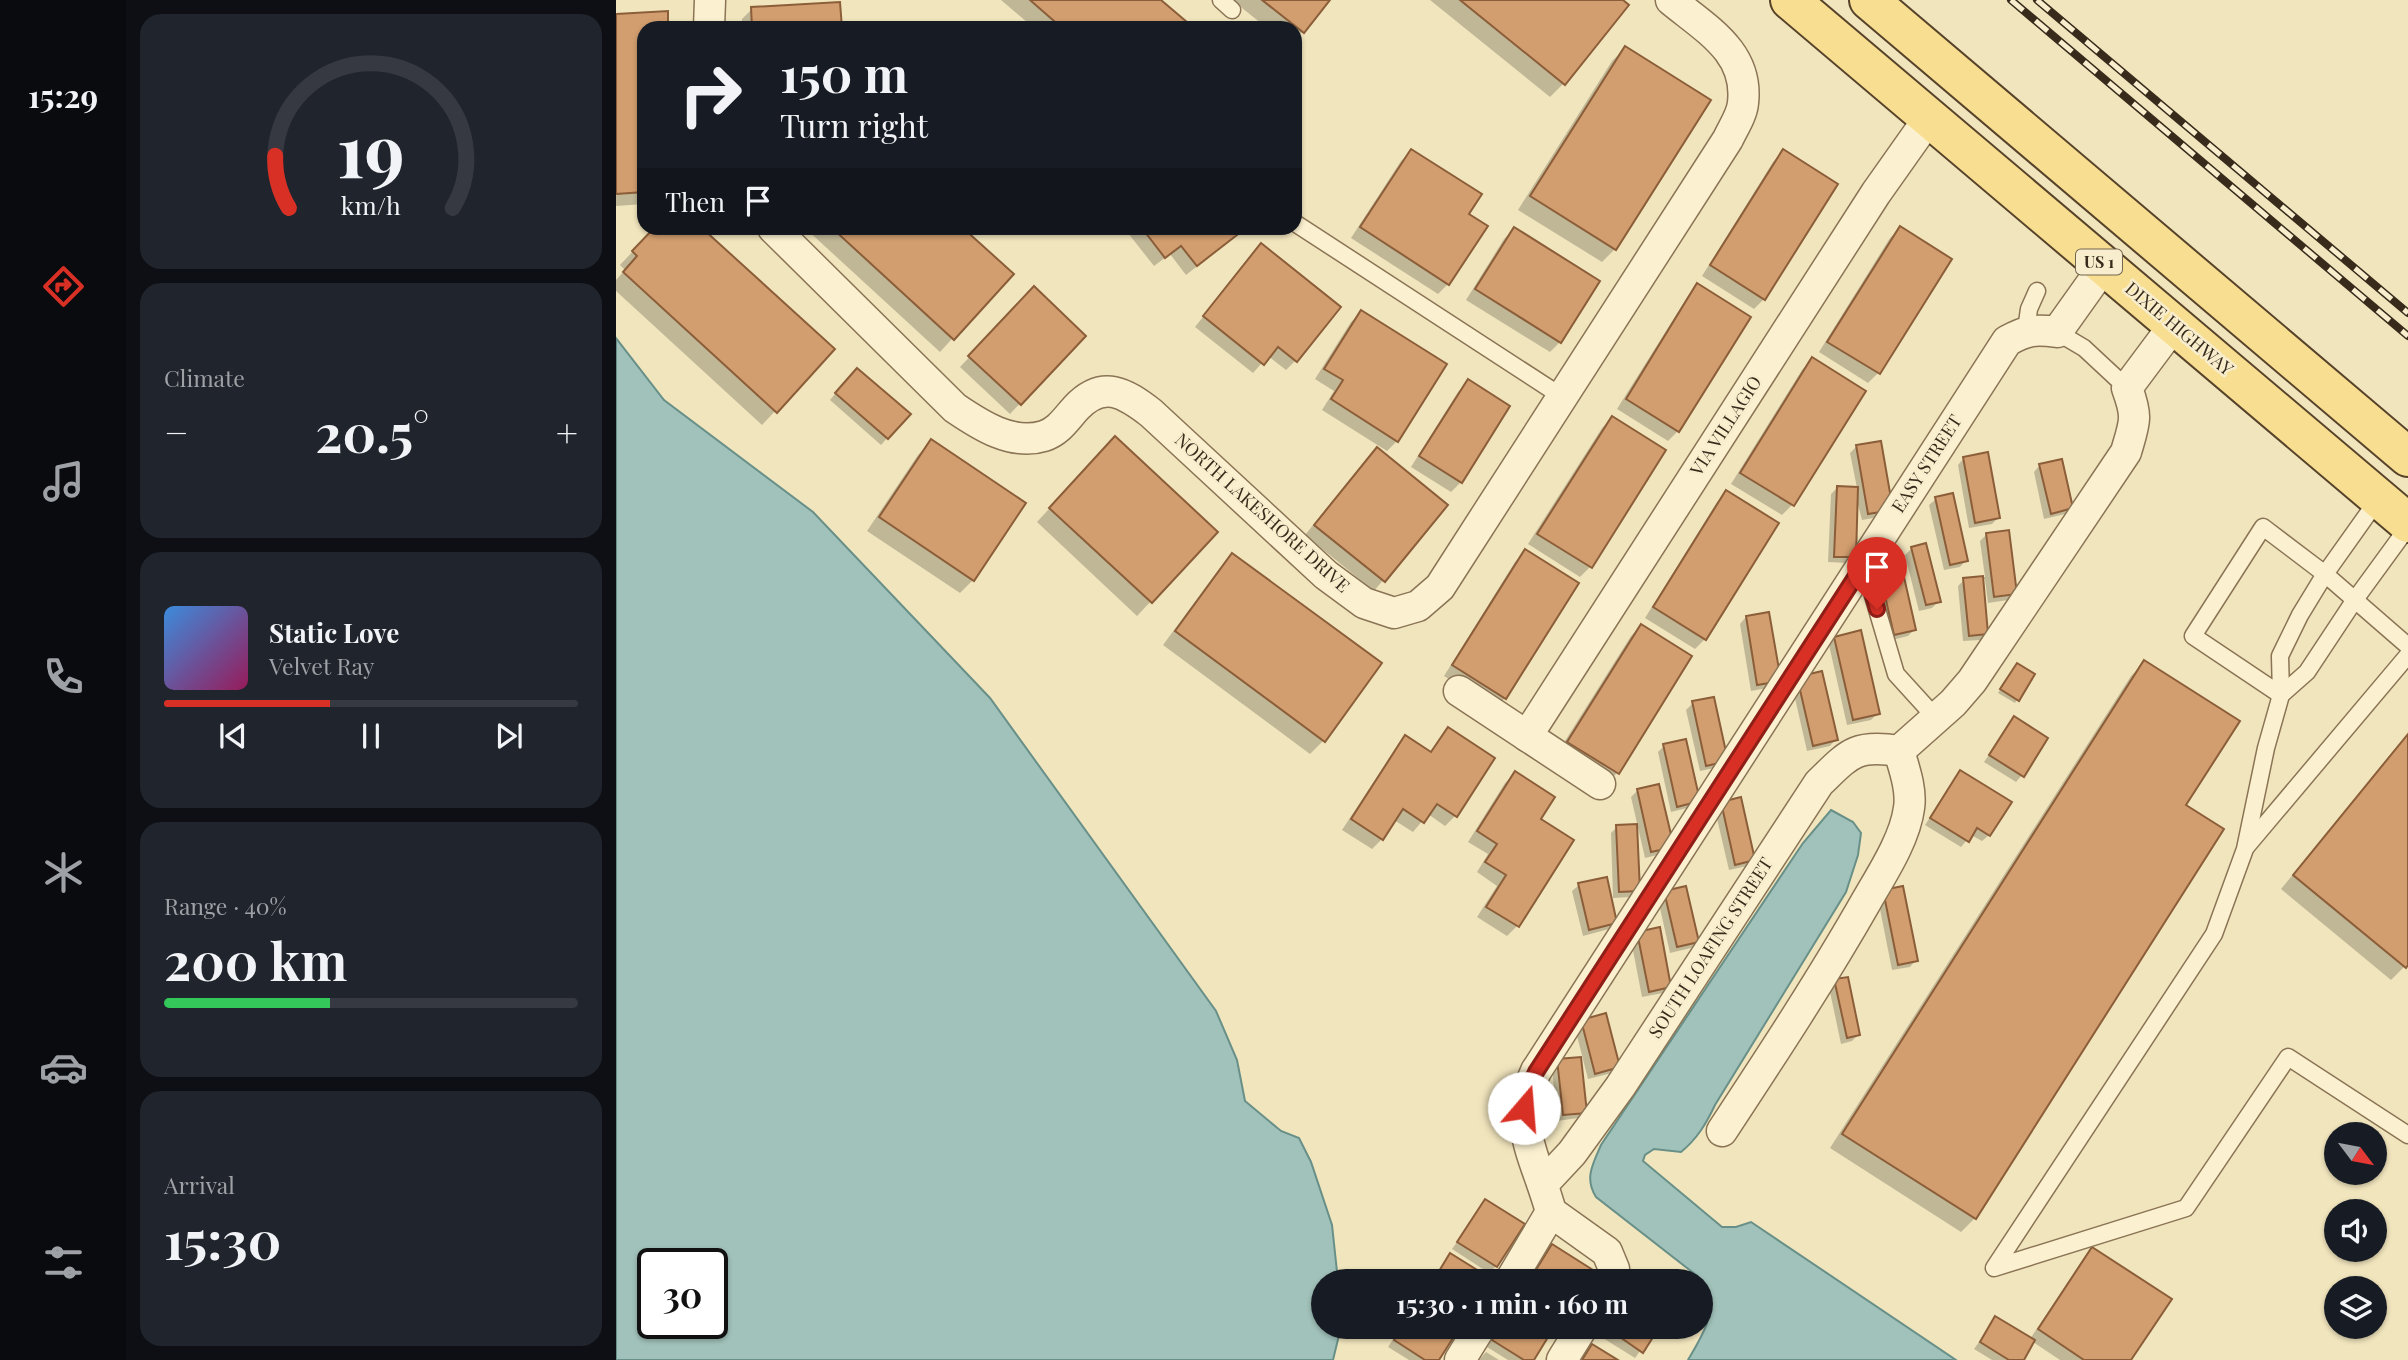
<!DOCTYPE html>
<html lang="en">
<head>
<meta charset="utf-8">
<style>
  :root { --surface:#171b24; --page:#20242c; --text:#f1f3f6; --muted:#9ea1a6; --line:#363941; --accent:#d93025 }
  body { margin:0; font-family:"Playfair Display",serif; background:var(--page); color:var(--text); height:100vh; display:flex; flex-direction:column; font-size:26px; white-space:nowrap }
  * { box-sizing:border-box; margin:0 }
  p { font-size:23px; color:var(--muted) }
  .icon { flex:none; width:38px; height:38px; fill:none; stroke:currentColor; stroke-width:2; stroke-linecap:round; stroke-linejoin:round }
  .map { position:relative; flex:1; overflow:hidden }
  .details { display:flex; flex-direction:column; gap:14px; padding:14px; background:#0d0f14; width:490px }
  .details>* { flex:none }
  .hud { position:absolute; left:21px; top:21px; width:665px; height:214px; border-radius:21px; box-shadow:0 2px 5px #0004; background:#171b24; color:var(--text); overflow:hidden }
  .needle { width:46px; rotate:122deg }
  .controls { position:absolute; left:1708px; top:1122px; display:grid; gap:14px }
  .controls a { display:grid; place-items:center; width:63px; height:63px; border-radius:50%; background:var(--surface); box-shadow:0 2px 5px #0004; font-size:35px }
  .speed { position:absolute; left:21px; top:1248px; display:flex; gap:14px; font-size:35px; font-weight:700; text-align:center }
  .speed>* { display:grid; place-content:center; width:91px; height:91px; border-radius:50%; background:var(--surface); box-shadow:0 2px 5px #0004; line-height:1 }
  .speed .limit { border:4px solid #111; border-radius:10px; background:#fff; color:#111 }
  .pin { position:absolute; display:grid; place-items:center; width:60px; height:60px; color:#fff; margin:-72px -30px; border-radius:50% 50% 50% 0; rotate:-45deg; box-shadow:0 0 7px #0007 }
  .pin .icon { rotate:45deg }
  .me { position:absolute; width:77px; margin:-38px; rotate:18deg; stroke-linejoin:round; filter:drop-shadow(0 0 5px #0008) }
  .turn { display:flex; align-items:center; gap:24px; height:147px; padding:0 28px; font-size:32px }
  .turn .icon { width:91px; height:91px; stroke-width:2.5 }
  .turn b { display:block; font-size:49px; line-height:60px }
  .then { display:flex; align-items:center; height:66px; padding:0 28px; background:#0003; gap:14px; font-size:26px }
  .big { font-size:52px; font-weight:700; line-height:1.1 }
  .details .tile { flex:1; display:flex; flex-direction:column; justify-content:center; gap:10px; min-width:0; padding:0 24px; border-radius:21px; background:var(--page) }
  .details .dial { align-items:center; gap:0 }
  .dial svg { height:182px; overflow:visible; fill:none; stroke:var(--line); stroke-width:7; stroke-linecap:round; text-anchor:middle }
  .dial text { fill:var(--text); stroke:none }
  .song { display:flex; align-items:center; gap:21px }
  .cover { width:84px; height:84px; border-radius:10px; background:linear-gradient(135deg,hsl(210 70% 55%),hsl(330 70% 35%)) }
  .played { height:7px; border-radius:4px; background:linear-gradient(90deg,var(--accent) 40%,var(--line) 40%) }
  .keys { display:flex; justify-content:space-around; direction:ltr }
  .heat { display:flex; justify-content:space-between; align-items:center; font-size:38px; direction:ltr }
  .charge { height:10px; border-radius:5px; background:linear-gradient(90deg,#34c759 40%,var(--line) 0) }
  .trip { position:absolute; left:695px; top:1269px; width:402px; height:70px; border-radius:35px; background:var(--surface); box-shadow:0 2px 5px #0004; font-weight:700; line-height:70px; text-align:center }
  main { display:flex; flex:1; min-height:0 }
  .dock { display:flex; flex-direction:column; width:126px; justify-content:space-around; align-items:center; background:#090b0e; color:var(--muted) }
  .dock .icon { width:49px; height:49px }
  .dock .selected { color:var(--accent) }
  .dock b { font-size:32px; color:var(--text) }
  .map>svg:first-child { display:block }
</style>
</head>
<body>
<main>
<nav class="dock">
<b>15:29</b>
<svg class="icon selected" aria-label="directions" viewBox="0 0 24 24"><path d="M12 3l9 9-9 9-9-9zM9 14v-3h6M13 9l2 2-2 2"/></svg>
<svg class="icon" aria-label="music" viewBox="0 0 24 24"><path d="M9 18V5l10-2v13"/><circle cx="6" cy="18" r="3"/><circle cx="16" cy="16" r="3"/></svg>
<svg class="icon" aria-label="phone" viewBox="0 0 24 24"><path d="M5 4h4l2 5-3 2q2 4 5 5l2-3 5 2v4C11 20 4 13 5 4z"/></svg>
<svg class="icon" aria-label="climate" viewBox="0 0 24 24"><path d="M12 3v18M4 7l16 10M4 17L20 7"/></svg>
<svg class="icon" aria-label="car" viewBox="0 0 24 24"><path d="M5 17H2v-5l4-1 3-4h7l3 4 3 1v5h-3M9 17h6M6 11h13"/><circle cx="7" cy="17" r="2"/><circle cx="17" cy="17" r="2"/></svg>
<svg class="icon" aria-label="filters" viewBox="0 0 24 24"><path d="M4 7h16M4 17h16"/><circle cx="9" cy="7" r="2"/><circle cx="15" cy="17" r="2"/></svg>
</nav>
<section class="details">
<div class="tile dial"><svg viewBox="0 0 100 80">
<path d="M14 69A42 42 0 1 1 86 69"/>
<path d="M14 69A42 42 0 0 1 8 46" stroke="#d93025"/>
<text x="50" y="56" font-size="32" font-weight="700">19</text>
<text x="50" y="72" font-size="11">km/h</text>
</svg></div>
<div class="tile"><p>Climate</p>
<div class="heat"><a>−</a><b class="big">20.5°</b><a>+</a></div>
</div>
<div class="tile">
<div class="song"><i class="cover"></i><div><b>Static Love</b><p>Velvet Ray</p></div></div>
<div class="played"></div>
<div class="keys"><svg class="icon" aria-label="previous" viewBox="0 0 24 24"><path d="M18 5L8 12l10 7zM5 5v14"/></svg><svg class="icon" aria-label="pause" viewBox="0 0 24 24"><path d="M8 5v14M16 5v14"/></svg><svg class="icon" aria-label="next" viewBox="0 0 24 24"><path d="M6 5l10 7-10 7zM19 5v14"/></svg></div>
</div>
<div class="tile"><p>Range · 40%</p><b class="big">200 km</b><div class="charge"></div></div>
<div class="tile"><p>Arrival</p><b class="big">15:30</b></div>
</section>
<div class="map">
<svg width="1792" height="1360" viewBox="0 0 1792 1360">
  <rect width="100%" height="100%" fill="#f1e5bd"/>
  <g fill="#a1c2ba" stroke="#689088" stroke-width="2" fill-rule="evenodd">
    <path d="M 0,338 L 48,400 L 197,512 L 374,698 L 600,1011 L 621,1060 L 629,1101 L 665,1131 L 683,1138 L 695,1162 L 716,1225 L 722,1281 L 707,1281 L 707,1326 L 725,1327 L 717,1360 L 0,1360 ZM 37,1264 L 96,1264 L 96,1323 L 37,1323 Z"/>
    <path d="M 1215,810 L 1237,822 L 1245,833 L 1242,855 L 1230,892 L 1099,1105 C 1090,1124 1081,1139 1065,1152 L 1038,1149 L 1029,1155 L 1027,1161 L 1106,1227 L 1120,1227 L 1135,1222 L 1340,1360 L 1072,1360 C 1083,1341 1100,1315 1093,1293 C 1091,1286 1085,1280 1080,1275 L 980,1197 C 968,1178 977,1164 985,1145 L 1187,843 Z"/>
  </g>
  <g fill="#0003">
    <polygon points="385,0 543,0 575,28 418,28"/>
    <polygon points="616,0 712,0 679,40 679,28 651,28"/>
    <polygon points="814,0 1004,0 947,84 934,97"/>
    <polygon points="136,9 224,28 126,28 126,19"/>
    <polygon points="0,16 51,28 28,28 28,204 0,206"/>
    <polygon points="1009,48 999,249 986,262 902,210 996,61"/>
    <polygon points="795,151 851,214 832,284 822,294 735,238 785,161"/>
    <polygon points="1167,152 1148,299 1138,309 1086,276 1157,162"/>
    <polygon points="39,228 84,228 217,349 146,425 0,291 0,280 9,270 4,265"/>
    <polygon points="189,228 344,228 395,274 324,352"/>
    <polygon points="508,228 629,228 570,275 554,254 538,266"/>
    <polygon points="1284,228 1334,259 1262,373 1252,383 1203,352 1274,238"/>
    <polygon points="898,229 944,342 934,352 850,300 888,239"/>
    <polygon points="635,256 680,360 670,370 652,356 637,373 579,327"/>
    <polygon points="1082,286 1062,431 1052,441 1001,409 1072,296"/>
    <polygon points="408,299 468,336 394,414 344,367"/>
    <polygon points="745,312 781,441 771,451 706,410 718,391 699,379 735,322"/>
    <polygon points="1196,360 1247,392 1176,505 1166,515 1115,484 1186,370"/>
    <polygon points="234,376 292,414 265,445 214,400"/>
    <polygon points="852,382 845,482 835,492 795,467 842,392"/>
    <polygon points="996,418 974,567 964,577 912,544 986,428"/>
    <polygon points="315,442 357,580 344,593 251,531 302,455"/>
    <polygon points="1241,446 1268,516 1246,520 1240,497 1238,557 1231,563 1212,562 1215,494 1221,488 1241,488 1234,453"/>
    <polygon points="486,451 600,532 521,616 421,522"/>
    <polygon points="1348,458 1382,518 1376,524 1353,528 1342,465"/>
    <polygon points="751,459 830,505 758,591 689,535"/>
    <polygon points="1424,465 1455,508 1449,514 1428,519 1418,472"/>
    <polygon points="1111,492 1161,524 1089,639 1079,649 1029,618 1101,502"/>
    <polygon points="1320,499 1350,560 1344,567 1328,570 1313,505"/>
    <polygon points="1371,534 1399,594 1392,600 1372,603 1369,579 1366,579 1371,633 1364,640 1347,641 1342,586 1348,580 1369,577 1364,541"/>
    <polygon points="1296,548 1323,601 1316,608 1303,611 1289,555"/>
    <polygon points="909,552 889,698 879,708 828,676 899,562"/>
    <polygon points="617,555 708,740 694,754 547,645 603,569"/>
    <polygon points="1267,584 1298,630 1292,636 1272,641 1261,591"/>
    <polygon points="1130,617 1156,687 1135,691 1124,624"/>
    <polygon points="1025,626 1074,657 1001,773 991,783 942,752 1015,636"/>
    <polygon points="1219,638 1262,713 1255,720 1231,725 1213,645"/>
    <polygon points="1528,663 1568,806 1605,830 1359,1218 1345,1232 1214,1148 1515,676"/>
    <polygon points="1398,668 1417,675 1399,703 1382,693"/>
    <polygon points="1182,679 1220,739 1214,746 1191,751 1176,685"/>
    <polygon points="1077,703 1103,767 1084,771 1070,710"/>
    <polygon points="1398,719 1406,775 1400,782 1368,762"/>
    <polygon points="832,729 839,816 829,826 812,814 797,832 778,820 766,839 756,849 726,830 780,748 790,738 813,753"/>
    <polygon points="1792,734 1792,963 1775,980 1665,889"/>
    <polygon points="1068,741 1075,807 1055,812 1042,752 1048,746"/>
    <polygon points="1344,772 1373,835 1366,841 1355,835 1345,847 1309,825"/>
    <polygon points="899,773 922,820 956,841 901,926 891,936 861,917 881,886 861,872 872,854 852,842 889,783"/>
    <polygon points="1021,791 1049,853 1029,858 1015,797"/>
    <polygon points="1105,803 1137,860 1131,866 1113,870 1099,810"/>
    <polygon points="1001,827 1022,890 1015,897 997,898 995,833"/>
    <polygon points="963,885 999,923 993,929 967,936 956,891"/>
    <polygon points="1049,892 1081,942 1075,948 1054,953 1042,899"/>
    <polygon points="1268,892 1300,960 1294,967 1276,970 1262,899"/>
    <polygon points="1022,933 1053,986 1047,993 1026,997 1015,940"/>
    <polygon points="1219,981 1242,1035 1236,1041 1225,1044 1213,987"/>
    <polygon points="966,1021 1002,1066 996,1073 972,1079 959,1028"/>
    <polygon points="942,1061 969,1112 962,1118 941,1121 936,1068"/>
    <polygon points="870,1201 880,1266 873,1273 836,1249"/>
    <polygon points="1477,1249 1513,1360 1444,1360 1417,1342 1405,1360 1376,1360 1358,1349 1380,1318 1414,1339 1467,1259"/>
    <polygon points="786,1326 814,1326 821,1360 793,1360 772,1347"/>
    <polygon points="884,1326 930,1326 916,1360 892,1360 871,1347"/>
    <polygon points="987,1326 1042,1326 1019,1358 982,1335"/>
    <polygon points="870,1352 883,1360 863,1360"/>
  </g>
  <g fill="#d29e6f" stroke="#8b5e39" stroke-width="2">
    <polygon points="414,0 545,0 578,28 446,28"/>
    <polygon points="646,0 714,0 688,33"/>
    <polygon points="844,0 1007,0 1013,5 949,85"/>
    <polygon points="224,2 226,28 136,28 135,7"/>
    <polygon points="52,11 52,28 28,28 28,192 0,194 0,14"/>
    <polygon points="1009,46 1095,100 1000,250 914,196"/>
    <polygon points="795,149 866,194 853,214 872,226 833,285 744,227"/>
    <polygon points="1167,149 1222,184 1149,300 1094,265"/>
    <polygon points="1284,226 1336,259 1264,374 1211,342"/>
    <polygon points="898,227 984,281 945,343 859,289"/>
    <polygon points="38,228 86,228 219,349 161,413 7,272 21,256 16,251"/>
    <polygon points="216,228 347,228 398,274 338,340"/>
    <polygon points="526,228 630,228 581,266 565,246 549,258"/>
    <polygon points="645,243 725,307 681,362 662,347 648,365 587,316"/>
    <polygon points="1081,283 1135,317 1063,432 1010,399"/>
    <polygon points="418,286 470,336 405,405 352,356"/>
    <polygon points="745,310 831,364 782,442 715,399 727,380 708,369"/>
    <polygon points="1196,357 1250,391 1178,506 1124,473"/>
    <polygon points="241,368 295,414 272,439 219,393"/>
    <polygon points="852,379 894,406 846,483 803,456"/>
    <polygon points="996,416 1050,450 976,568 921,534"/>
    <polygon points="499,436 602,532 536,603 433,508"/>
    <polygon points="315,439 410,503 358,581 263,517"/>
    <polygon points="1265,441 1277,510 1252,514 1240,445"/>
    <polygon points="761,447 832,505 769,582 698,525"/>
    <polygon points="1372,452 1384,518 1359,523 1347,457"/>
    <polygon points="1446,459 1457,508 1435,514 1423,464"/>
    <polygon points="1221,486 1242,487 1240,557 1218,557"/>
    <polygon points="1110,490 1163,523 1090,640 1037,607"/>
    <polygon points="1337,493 1352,561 1334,565 1319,497"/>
    <polygon points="1393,530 1401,594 1378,597 1370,533"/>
    <polygon points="1310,543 1325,602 1310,605 1295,547"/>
    <polygon points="909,549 963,583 890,699 836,665"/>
    <polygon points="616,553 766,663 709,742 559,631"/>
    <polygon points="1367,576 1372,634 1353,636 1347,578"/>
    <polygon points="1288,577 1300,630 1278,635 1266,583"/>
    <polygon points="1153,612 1165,681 1141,685 1130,616"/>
    <polygon points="1025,624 1076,656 1003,774 951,742"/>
    <polygon points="1245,630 1264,714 1237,720 1218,637"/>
    <polygon points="1528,660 1624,721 1570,805 1608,829 1360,1219 1226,1134"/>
    <polygon points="1401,663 1419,674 1403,701 1384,689"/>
    <polygon points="1206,671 1222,740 1197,746 1181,677"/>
    <polygon points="1098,697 1112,761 1090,766 1076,701"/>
    <polygon points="1398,716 1432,738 1408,777 1373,755"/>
    <polygon points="832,727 879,758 841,817 821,804 808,823 787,809 767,840 735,819 789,735 815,752"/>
    <polygon points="1792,734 1792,965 1790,968 1677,875"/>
    <polygon points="1070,739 1084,801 1061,807 1047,744"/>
    <polygon points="1344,770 1396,802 1374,836 1361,828 1353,842 1314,818"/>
    <polygon points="899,771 939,797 925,819 958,840 903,927 870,907 890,875 869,862 881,844 861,831"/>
    <polygon points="1043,784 1058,847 1035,852 1021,789"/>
    <polygon points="1125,797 1139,860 1119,865 1105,802"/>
    <polygon points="1021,824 1024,891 1003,892 1000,825"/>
    <polygon points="991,877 1001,923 973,930 962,883"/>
    <polygon points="1070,886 1083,942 1061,947 1048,891"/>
    <polygon points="1287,886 1302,961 1282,965 1267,890"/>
    <polygon points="1044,927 1055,987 1033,992 1021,932"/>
    <polygon points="1232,977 1244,1035 1231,1038 1218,979"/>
    <polygon points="990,1013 1004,1067 979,1074 965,1020"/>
    <polygon points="965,1057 971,1113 947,1115 941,1059"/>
    <polygon points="869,1199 909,1224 881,1267 841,1242"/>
    <polygon points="936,1244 977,1270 970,1281 913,1281"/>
    <polygon points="1476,1247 1556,1299 1515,1360 1468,1360 1422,1329"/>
    <polygon points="834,1253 874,1278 873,1281 817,1281"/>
    <polygon points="1379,1316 1419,1340 1408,1360 1393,1360 1364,1342"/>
    <polygon points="786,1326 818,1326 837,1338 823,1360 809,1360 778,1340"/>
    <polygon points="885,1326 933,1326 937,1329 918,1360 908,1360 876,1340"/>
    <polygon points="988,1326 1044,1326 1027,1353"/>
    <polygon points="976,1344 1002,1360 966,1360"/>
  </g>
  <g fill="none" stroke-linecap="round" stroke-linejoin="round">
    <defs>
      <g id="service">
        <polyline points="605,0 616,10"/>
        <polyline points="679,223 945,396"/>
        <polyline points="1410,330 1413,309 1421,291"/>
        <polyline points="1441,332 1468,348 1511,388"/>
        <polyline points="1763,498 1709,574 1684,615 1664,656 1665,695 1577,636 1647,527 1709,574 1792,646"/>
        <polyline points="1792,527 1738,601 1691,672 1665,695 1650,748 1629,849 1598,934 1378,1268 1570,1208 1672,1057 1792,1135"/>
        <polyline points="1240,576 1255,589 1280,674 1320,718"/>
        <polyline points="1631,846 1792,655"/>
      </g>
      <g id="minor">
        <polyline points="93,28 94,0"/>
        <path d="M 157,228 L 339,408 C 364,425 396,446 428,436 C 443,431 450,419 460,408 C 487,379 509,393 535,413 L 710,575 L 748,603 L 778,613 L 802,606 L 824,587 L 1112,139 C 1117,128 1126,115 1127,103 C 1133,52 1090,29 1055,0"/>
        <polyline points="843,691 984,784"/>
        <polyline points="911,736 1260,193 1313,118"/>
        <path d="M 1106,1131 C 1156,1055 1206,979 1251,900 C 1266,874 1289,839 1293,808 C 1296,790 1288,768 1283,751 L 1337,703 L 1356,681 L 1510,452 C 1519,421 1522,418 1511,388 L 1558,325"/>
        <path d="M 927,1184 L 956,1153 L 1004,1087 L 1203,783 C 1233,754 1239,744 1283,751"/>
        <path d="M 935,1212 C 921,1159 894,1125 920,1071 L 1391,341 C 1411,330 1418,329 1441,332 L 1488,266"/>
        <polyline points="935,1212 991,1252 998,1269 993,1281"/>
        <polyline points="894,1281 935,1212"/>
        <polyline points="844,1360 865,1326"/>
        <polyline points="946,1360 967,1326"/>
      </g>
      <g id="primary">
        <polyline points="1174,0 1792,523"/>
        <polyline points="1253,0 1792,457"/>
      </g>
    </defs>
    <use href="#service" stroke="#8a7455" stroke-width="19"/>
    <use href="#minor" stroke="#8a7455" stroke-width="33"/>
    <use href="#primary" stroke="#57422a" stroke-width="42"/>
    <use href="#service" stroke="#fbf1d0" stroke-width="16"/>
    <use href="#minor" stroke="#fbf1d0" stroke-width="30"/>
    <use href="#primary" stroke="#f8de90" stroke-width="38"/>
    <defs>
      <g id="rail">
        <polyline points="1395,0 1792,336"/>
        <polyline points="1421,0 1792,313"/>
      </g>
    </defs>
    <use href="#rail" stroke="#382b1b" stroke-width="8"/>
    <use href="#rail" stroke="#f8eecd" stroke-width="5" stroke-dasharray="16" stroke-linecap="butt"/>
  </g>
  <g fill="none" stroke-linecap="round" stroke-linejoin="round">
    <defs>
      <polyline id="route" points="908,1108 912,1089 920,1072 1240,576 1255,589 1261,609"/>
    </defs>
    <use href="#route" stroke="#8d1f18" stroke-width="18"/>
    <use href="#route" stroke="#d93025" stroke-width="12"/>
  </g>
  <g text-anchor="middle" stroke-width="5" stroke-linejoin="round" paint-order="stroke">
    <rect fill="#f8eecd" stroke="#726650" stroke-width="2" x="1460" y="249.5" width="46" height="25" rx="5"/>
    <g font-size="16" font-weight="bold" fill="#382b1b">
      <text x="1483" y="268">US 1</text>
    </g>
    <g font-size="18" fill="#382b1b" stroke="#f8eecd">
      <text transform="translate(1563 329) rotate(40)" y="6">DIXIE HIGHWAY</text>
      <text transform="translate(1110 426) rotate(-57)" y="6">VIA VILLAGIO</text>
      <text transform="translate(1311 464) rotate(-57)" y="6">EASY STREET</text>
      <text transform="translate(646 513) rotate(42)" y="6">NORTH LAKESHORE DRIVE</text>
      <text transform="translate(1095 948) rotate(-57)" y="6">SOUTH LOAFING STREET</text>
    </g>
  </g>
</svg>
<div class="controls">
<a><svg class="needle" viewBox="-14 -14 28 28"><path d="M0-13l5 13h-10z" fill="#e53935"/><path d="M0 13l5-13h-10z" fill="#9ea1a6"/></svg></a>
<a><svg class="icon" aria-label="sound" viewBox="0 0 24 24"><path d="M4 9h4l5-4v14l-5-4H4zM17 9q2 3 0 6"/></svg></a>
<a><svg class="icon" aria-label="layers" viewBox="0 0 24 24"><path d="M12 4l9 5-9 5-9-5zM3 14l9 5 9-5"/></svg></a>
</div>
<div class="speed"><div class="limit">30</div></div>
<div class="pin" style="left:1261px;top:609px;background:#d93025"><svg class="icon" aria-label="arrive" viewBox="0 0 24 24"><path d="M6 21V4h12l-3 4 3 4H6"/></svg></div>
<svg class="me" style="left:908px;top:1108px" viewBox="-20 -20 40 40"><circle r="19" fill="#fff"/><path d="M0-13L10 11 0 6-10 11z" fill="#d93025"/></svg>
<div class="trip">15:30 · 1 min · 160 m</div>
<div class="hud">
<div class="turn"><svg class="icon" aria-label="right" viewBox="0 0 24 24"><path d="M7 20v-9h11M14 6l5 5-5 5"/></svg><div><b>150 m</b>Turn right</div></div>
<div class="then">Then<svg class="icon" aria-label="arrive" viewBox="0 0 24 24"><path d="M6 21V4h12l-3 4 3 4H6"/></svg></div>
</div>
</div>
</main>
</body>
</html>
